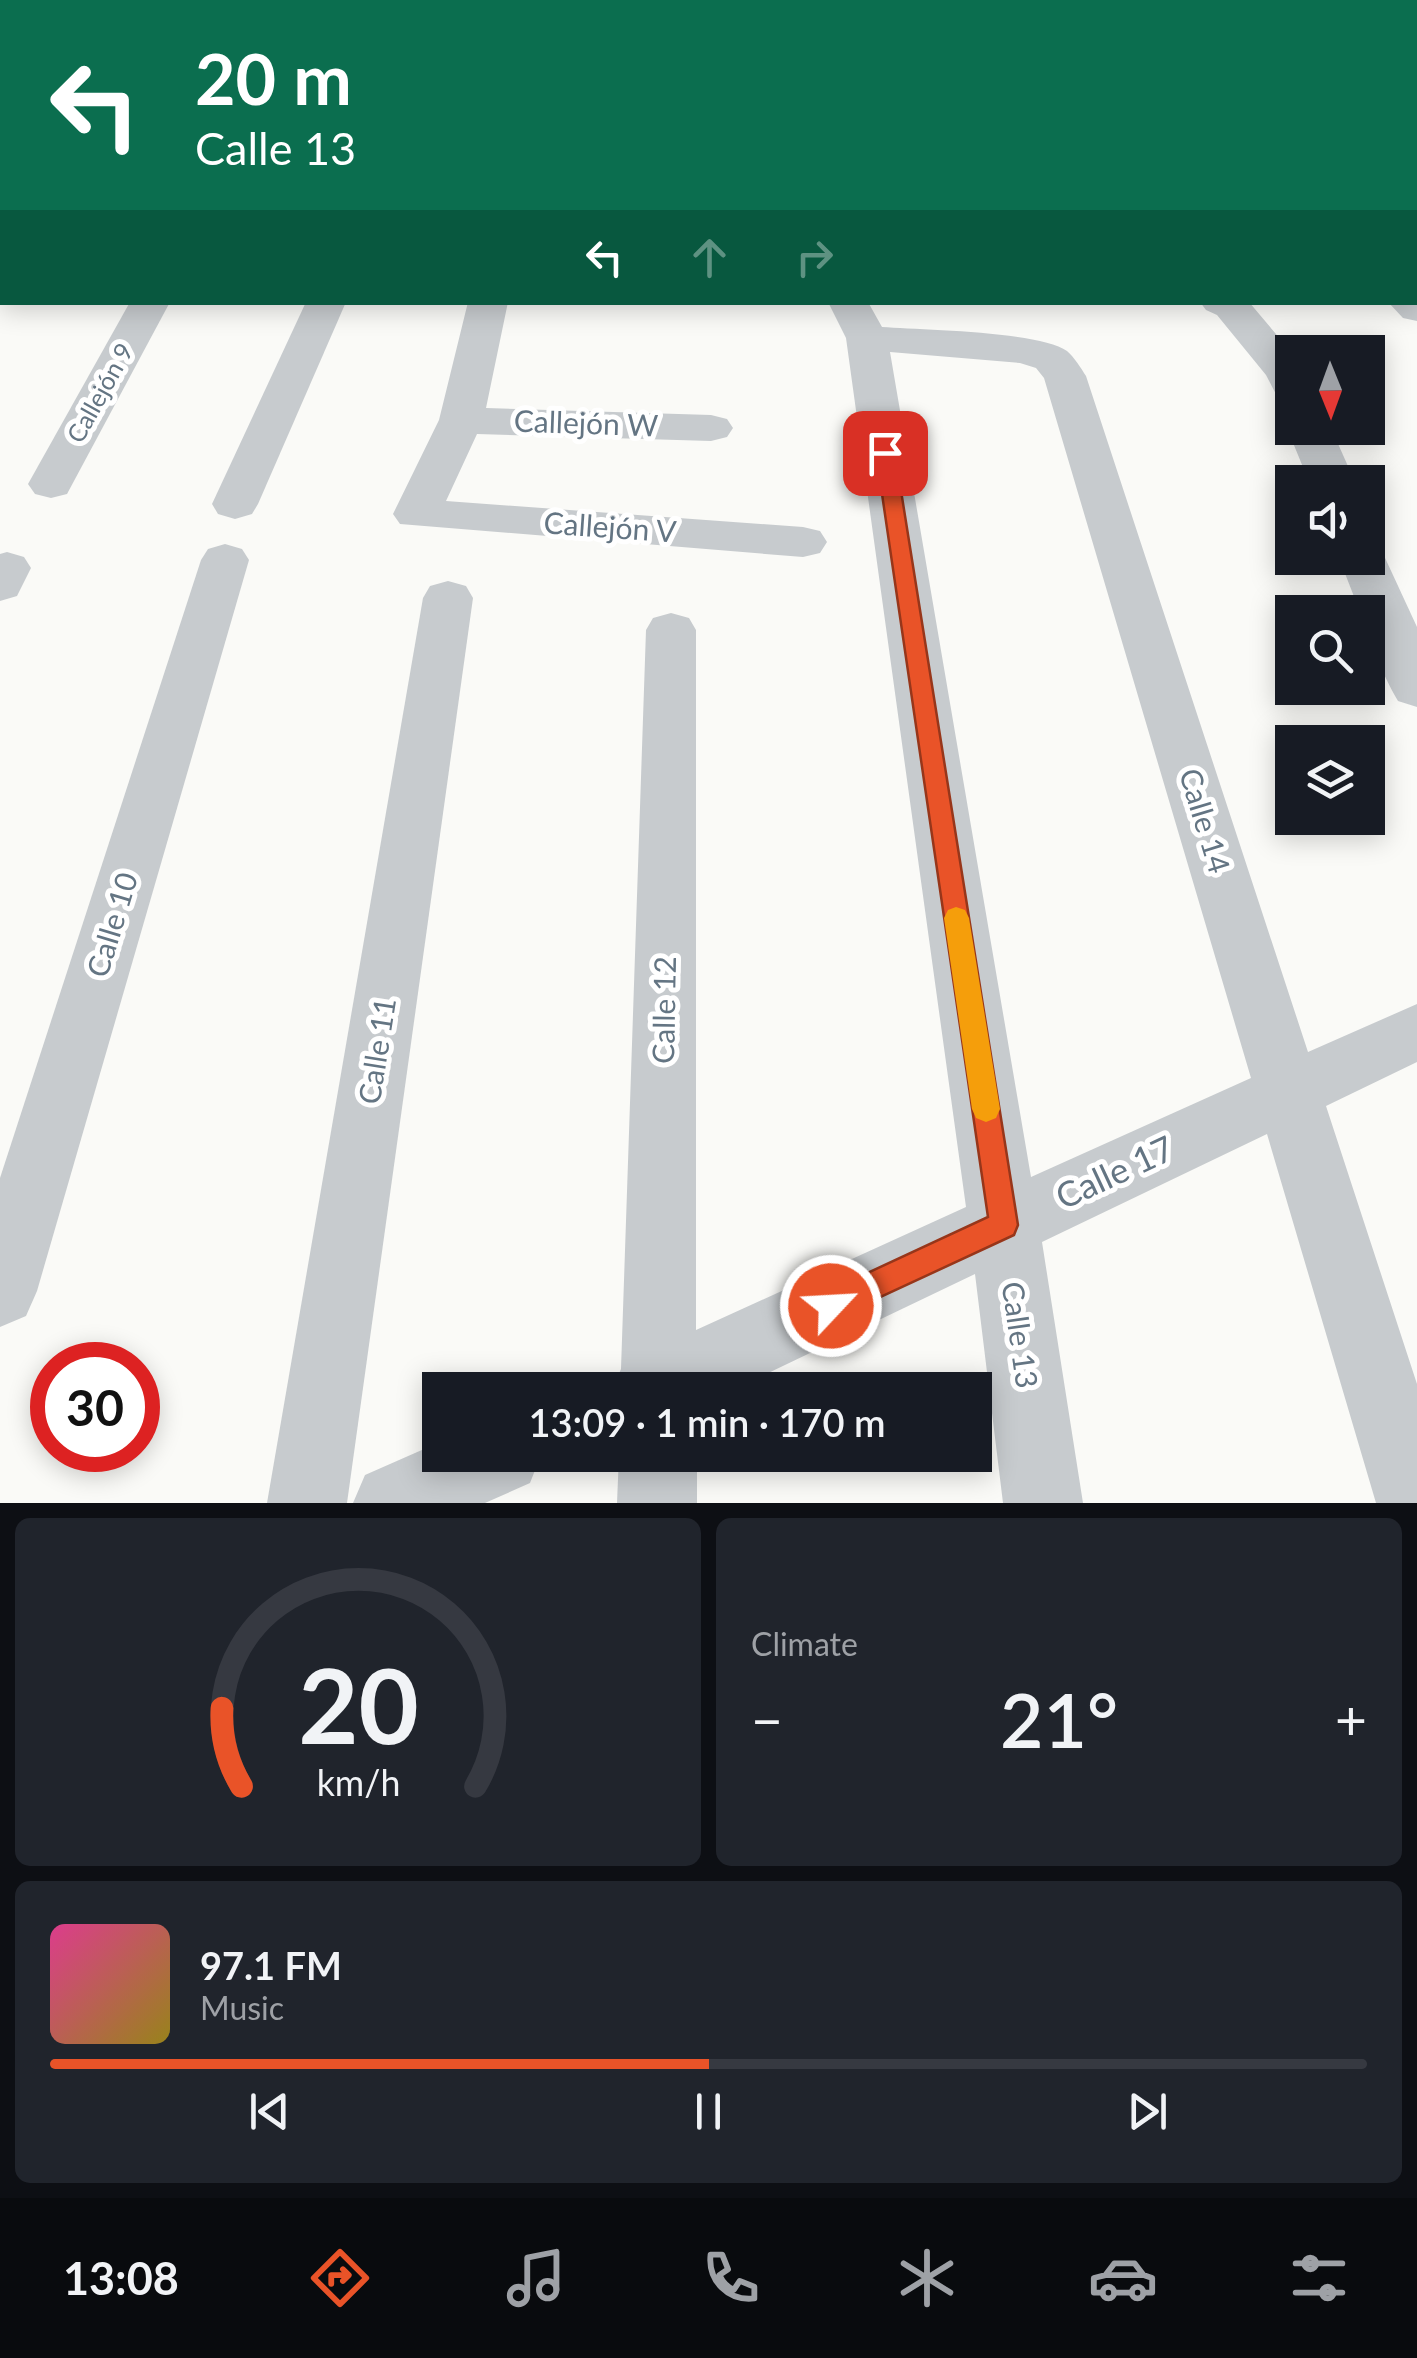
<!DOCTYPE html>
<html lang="en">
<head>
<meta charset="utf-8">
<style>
  :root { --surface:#171b24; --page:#20242c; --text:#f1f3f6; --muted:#9ea1a6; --line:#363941; --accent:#e95328 }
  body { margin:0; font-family:Lato,sans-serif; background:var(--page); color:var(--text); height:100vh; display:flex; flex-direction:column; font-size:38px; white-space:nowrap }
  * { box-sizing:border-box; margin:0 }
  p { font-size:32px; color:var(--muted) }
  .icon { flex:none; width:55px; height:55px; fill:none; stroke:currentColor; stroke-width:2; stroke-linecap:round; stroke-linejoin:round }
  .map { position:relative; height:1503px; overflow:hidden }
  .side { display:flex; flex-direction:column; gap:15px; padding:15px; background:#0d0f14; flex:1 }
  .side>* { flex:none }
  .top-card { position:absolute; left:0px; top:0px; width:1418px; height:305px; box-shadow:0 5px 25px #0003; background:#0b6e4f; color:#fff; overflow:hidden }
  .needle { width:65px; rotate:179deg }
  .fabs { position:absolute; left:1275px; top:335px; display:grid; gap:20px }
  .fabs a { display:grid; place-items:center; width:110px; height:110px; border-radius:0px; background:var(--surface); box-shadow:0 5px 25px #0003; font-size:50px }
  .speed { position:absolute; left:30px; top:1342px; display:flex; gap:20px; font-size:50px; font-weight:700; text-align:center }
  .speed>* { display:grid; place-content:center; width:130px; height:130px; border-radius:50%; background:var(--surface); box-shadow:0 5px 25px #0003; line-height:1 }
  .speed .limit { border:15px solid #d22; background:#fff; color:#111 }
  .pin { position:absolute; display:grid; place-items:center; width:85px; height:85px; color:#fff; margin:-42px; border-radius:20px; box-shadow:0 5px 15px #0006 }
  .me { position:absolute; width:110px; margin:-55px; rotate:65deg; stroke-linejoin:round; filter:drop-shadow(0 0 8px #0008) }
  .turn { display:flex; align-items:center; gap:35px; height:210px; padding:0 30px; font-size:45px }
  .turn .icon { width:130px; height:130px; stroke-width:2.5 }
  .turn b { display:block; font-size:70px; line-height:85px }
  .lanes { display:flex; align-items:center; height:95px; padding:0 30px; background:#0003; justify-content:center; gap:50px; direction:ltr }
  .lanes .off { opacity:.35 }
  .big { font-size:75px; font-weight:600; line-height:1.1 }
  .side .tile { flex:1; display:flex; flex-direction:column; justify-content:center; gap:15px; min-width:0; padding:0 35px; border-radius:15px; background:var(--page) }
  .side .dial { align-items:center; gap:0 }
  .dial svg { height:260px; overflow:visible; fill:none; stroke:var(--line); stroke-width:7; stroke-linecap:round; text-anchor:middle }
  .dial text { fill:var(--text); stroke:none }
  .song { display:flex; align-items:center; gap:30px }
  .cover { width:120px; height:120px; border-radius:15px; background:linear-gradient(135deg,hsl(330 70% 55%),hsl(50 70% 35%)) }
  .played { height:10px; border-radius:5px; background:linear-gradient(90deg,var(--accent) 50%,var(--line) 50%) }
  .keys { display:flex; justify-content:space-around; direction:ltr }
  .heat { display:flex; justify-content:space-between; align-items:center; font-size:55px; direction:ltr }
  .side .tiles { flex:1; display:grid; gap:15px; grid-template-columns:1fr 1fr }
  .tile:last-child { grid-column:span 2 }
  .trip { position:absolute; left:422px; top:1372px; width:570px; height:100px; border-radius:0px; background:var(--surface); box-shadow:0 5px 25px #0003; font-weight:600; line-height:100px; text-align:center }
  .dock { display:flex; height:160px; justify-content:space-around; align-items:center; background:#090b0e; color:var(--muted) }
  .dock .icon { width:70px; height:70px }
  .dock .active { color:var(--accent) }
  .dock b { font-size:45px; color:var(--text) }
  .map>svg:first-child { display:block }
</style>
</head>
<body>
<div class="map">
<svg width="1417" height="1503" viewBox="0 0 1417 1503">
  <rect width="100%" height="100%" fill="#fafaf7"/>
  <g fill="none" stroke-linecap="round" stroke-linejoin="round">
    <g fill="#c7cbce" fill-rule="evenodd">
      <polygon points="555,0 586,0 587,2 557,2"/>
      <polygon points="881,0 914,0 915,2 883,2"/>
      <polygon points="1191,0 1224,0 1225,2 1193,2"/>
      <rect x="1415" y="117" width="2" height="21"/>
      <polygon points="2,276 2,302 0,303 0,277"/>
      <polygon points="1415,292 1417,292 1417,321 1403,318 1388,302 1415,302"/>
      <polygon points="130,302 170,302 67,494 51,498 35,494 28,484"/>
      <polygon points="306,302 346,302 258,504 252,514 235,519 218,514 212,504"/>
      <polygon points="468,302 508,302 486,408 711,415 727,419 733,428 727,437 711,441 477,434 446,501 803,527 820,531 827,542 820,553 803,557 400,524 393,514 439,420"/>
      <path d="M 828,302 L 868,302 L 882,327 C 920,330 1040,331 1067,351 C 1074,357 1081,368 1086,376 L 1308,1052 L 1417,1004 L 1417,1062 L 1326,1106 L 1417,1384 L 1417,1503 L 1376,1503 L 1267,1134 L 1042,1242 L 1083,1503 L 1003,1503 L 975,1274 L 733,1390 L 612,1390 L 621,1369 L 646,630 L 653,618 L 671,613 L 689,618 L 696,630 L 696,1330 L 966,1207 L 846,338 ZM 890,352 L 1020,363 L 1036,368 L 1044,378 L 1251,1078 L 1031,1177 Z"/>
      <polygon points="1200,302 1249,302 1292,353 1292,400 1277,396 1266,375 1217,315 1206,310"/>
      <polygon points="1292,420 1292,428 1331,428 1355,482 1309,482 1287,428"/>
      <polygon points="225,544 242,549 249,560 37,1291 26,1316 0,1327 0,1178 201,560 208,549"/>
      <path d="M 1368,544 L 1380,547 L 1417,627 L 1417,707 L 1398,701 C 1383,675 1368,642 1368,612 L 1360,612 L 1339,558 L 1368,558 Z"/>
      <polygon points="7,552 24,557 31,568 17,596 0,601 0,554"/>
      <polygon points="448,581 466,586 473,598 347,1503 267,1503 423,598 430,586"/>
      <polygon points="440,1442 440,1455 541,1455 530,1483 485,1503 353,1503 365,1475"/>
      <polygon points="619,1455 697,1455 697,1503 617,1503"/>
    </g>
  </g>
  <polygon fill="#e95328" stroke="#97361a" stroke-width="2.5" points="885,448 895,453 1018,1225 1014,1235 831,1320 820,1316 816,1306 820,1295 988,1217 876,453"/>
  <polygon fill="#f59e0b" points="956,907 965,910 969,918 1000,1109 996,1118 986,1122 976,1118 972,1109 944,918 948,910"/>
  <g text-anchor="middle" stroke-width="10" stroke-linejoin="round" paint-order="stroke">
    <g font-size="25" fill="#647583" stroke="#fff">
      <text transform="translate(100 393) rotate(-61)" y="9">Callejón 9</text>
    </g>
    <g font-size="30" fill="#647583" stroke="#fff">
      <text transform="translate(586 424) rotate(2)" y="10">Callejón W</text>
      <text transform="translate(610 528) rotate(4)" y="10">Callejón V</text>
      <text transform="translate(1204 821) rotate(73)" y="10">Calle 14</text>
      <text transform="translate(113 925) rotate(-73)" y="10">Calle 10</text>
      <text transform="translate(665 1010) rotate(-89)" y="10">Calle 12</text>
      <text transform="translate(378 1051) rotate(-81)" y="10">Calle 11</text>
      <text transform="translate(1019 1335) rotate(82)" y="10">Calle 13</text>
    </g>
    <g font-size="35" fill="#647583" stroke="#fff">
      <text transform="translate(1115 1173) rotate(-25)" y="12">Calle 17</text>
    </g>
  </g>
</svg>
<div class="fabs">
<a><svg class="needle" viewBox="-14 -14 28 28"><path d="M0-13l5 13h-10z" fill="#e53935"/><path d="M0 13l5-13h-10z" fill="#9ea1a6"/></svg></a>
<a><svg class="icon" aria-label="sound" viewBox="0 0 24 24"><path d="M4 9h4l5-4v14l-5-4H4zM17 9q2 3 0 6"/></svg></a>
<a><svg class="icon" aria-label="search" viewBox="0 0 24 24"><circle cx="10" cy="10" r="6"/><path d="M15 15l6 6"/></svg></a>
<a><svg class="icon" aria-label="layers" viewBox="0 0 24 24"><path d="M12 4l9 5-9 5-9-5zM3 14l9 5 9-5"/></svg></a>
</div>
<div class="speed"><div class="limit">30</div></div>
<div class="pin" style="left:885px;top:453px;background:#d93025"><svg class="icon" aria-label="arrive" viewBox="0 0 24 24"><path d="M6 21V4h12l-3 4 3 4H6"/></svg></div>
<svg class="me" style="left:831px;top:1306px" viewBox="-20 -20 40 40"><circle r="17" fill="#e95328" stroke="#fff" stroke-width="3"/><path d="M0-11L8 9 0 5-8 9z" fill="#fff"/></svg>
<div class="trip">13:09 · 1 min · 170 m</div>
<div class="top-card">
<div class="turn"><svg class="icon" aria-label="left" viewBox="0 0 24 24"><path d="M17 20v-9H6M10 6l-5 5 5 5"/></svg><div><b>20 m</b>Calle 13</div></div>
<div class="lanes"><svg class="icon" aria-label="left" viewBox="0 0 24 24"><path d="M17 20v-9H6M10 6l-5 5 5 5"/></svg><svg class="icon off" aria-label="ahead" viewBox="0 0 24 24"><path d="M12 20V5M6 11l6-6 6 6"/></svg><svg class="icon off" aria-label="right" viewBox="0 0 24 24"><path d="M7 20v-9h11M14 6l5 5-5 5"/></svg></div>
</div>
</div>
<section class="side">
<div class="tiles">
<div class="tile dial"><svg viewBox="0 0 100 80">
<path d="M14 69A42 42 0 1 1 86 69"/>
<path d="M14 69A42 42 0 0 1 8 45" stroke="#e95328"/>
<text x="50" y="56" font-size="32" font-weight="700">20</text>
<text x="50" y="72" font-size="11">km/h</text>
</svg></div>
<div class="tile"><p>Climate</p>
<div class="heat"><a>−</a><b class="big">21°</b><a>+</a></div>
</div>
<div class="tile">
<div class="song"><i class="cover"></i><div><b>97.1 FM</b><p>Music</p></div></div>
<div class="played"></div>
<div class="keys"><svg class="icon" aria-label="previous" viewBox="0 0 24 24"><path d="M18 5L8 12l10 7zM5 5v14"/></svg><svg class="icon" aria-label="pause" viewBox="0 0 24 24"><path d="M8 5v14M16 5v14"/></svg><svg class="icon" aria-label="next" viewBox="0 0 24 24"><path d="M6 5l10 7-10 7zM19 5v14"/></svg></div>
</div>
</div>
</section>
<nav class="dock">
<b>13:08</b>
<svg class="icon active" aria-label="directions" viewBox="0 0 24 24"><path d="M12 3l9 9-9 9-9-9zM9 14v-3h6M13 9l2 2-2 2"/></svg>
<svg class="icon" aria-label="music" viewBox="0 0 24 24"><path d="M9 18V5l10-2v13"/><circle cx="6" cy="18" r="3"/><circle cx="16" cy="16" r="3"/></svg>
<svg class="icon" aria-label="phone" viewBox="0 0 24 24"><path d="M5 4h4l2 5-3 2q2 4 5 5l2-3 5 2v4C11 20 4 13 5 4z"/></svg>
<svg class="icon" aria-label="climate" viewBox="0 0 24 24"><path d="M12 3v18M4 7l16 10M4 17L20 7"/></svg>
<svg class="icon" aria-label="car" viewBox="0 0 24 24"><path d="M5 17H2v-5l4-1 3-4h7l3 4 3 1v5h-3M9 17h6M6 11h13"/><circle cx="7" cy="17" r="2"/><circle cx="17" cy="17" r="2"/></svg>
<svg class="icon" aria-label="filters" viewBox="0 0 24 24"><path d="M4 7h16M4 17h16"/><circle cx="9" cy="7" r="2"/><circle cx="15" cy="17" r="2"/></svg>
</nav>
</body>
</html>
